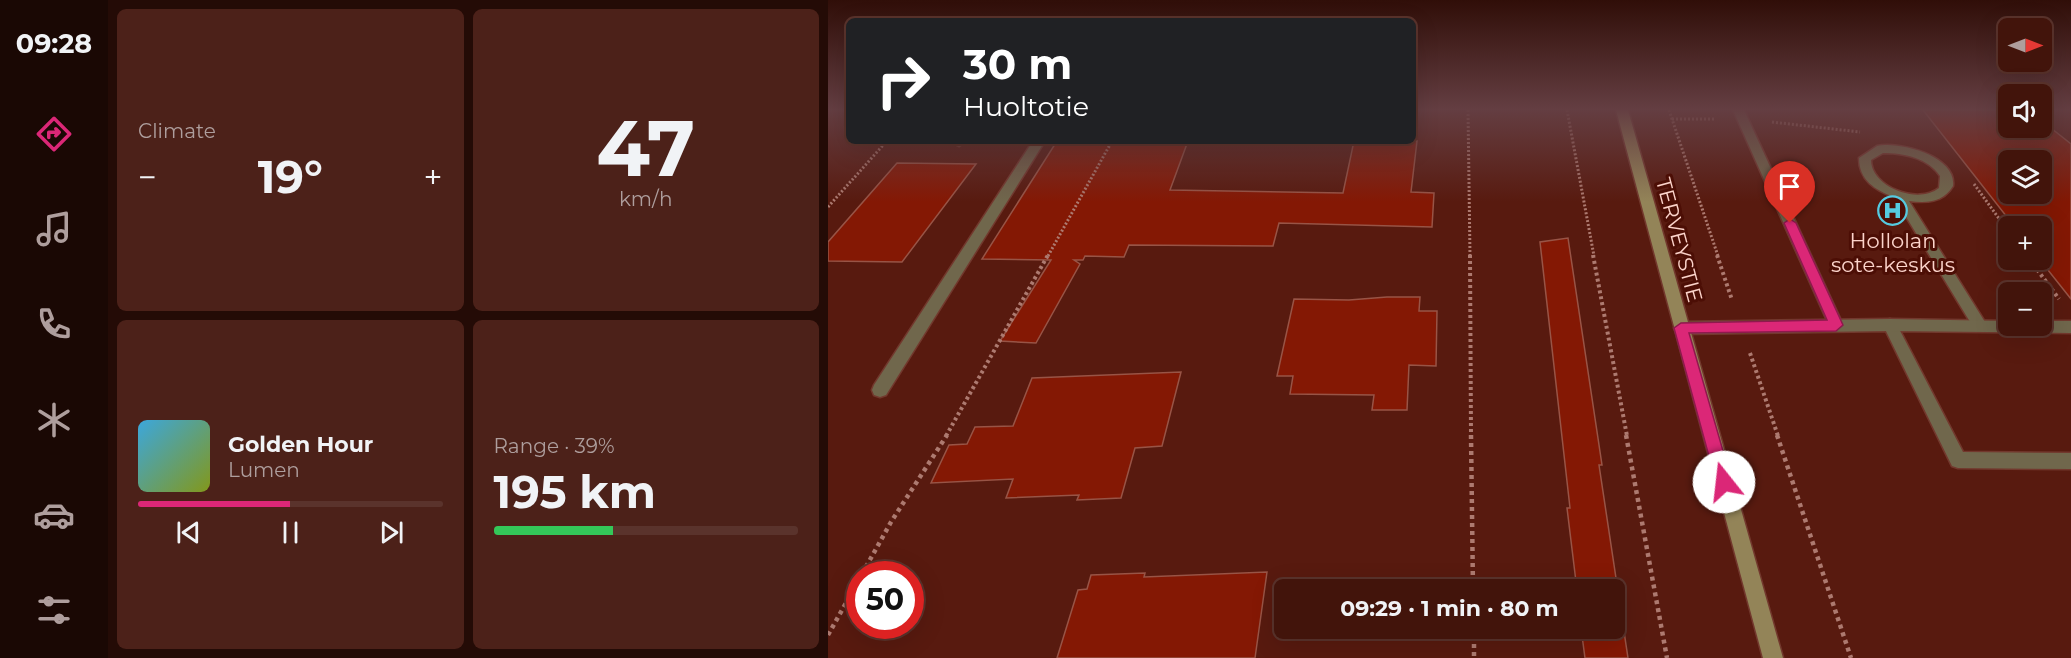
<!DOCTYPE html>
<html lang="en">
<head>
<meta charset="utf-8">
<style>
  :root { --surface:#42140b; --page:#4c2119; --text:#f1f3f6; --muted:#ae9e9d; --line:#5a332c; --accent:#db2777 }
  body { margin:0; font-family:Montserrat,sans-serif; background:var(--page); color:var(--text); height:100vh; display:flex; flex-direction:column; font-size:22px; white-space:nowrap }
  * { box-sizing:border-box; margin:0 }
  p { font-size:20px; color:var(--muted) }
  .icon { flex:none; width:33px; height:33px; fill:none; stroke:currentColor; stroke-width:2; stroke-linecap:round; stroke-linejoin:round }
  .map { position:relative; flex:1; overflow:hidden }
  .drawer { display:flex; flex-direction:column; gap:9px; padding:9px; background:#240b06; width:720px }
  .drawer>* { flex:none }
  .banner { position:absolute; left:18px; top:18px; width:570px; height:126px; border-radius:9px; box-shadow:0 6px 24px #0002,0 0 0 2px var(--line); background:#202124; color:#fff; overflow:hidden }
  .needle { width:39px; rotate:90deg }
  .buttons { position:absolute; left:1170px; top:18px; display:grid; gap:12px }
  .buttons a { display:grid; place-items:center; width:54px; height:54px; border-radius:9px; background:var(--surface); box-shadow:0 6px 24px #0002,0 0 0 2px var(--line); font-size:30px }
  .speed { position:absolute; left:18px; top:561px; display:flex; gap:12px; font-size:30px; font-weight:700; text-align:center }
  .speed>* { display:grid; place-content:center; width:78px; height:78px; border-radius:50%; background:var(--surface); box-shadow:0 6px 24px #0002,0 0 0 2px var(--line); line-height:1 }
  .speed .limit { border:9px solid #d22; background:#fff; color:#111 }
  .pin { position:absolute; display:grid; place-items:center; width:51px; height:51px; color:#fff; margin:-62px -26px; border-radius:50% 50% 50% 0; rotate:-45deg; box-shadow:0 0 6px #0007 }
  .pin .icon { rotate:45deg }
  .me { position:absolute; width:66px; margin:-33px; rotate:344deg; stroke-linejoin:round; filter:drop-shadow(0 0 4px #0008) }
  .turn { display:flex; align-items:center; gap:21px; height:126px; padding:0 18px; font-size:27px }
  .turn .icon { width:78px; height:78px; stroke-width:2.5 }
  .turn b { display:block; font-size:42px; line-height:51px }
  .big { font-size:45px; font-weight:700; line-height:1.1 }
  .drawer .card { flex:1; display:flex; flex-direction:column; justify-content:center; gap:9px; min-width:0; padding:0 21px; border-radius:9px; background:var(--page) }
  .drawer .dial { align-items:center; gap:0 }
  .dial b { font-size:78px; line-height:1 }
  .song { display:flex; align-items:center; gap:18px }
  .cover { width:72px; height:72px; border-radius:9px; background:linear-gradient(135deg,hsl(200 70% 55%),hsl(70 70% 35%)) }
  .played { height:6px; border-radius:3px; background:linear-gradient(90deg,var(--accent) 50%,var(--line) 50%) }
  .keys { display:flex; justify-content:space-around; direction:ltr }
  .heat { display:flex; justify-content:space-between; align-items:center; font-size:33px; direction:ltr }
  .charge { height:9px; border-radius:4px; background:linear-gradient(90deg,#34c759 39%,var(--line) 0) }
  .drawer .tiles { flex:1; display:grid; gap:9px; grid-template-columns:repeat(2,1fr) }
  .trip { position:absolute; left:446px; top:579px; width:351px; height:60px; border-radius:9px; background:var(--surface); box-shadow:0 6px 24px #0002,0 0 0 2px var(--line); font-weight:700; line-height:60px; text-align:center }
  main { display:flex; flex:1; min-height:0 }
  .tab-bar { display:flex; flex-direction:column; width:108px; justify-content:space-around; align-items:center; background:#1a0804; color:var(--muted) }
  .tab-bar .icon { width:42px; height:42px }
  .tab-bar .selected { color:var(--accent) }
  .tab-bar b { font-size:27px; color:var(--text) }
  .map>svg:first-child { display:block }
</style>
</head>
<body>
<main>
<nav class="tab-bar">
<b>09:28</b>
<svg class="icon selected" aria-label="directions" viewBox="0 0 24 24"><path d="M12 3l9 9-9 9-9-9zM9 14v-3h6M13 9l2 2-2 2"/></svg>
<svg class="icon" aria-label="music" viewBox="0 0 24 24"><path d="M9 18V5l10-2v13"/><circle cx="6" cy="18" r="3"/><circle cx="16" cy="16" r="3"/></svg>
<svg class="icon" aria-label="phone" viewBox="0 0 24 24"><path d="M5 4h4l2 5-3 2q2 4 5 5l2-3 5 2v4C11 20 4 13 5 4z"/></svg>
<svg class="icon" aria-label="climate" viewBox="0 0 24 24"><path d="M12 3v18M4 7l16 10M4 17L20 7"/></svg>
<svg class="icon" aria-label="car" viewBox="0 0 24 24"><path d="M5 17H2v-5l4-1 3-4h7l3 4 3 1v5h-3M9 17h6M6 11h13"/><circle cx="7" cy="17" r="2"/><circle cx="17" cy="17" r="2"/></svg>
<svg class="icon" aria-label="filters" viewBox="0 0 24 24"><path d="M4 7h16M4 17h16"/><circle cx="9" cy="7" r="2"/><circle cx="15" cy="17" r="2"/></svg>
</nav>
<section class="drawer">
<div class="tiles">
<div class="card"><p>Climate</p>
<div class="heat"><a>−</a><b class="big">19°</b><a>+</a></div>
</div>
<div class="card dial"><b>47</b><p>km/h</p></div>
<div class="card">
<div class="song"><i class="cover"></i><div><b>Golden Hour</b><p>Lumen</p></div></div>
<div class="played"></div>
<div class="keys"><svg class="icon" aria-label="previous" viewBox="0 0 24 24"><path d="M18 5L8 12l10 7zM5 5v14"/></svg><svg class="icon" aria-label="pause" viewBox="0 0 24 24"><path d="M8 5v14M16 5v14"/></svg><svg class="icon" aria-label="next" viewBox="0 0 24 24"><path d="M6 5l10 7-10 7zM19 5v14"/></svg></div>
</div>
<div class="card"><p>Range · 39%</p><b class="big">195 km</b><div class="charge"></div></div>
</div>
</section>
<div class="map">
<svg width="1243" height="658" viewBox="0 0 1243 658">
  <rect width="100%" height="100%" fill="#581a0f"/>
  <g fill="#841804" stroke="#985446" stroke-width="1.5" fill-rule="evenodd">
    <path d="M 1095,110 L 1180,110 L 1180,128 L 1214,128 L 1214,121 L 1243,144 L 1243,299 L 1212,260 L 1214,226 L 1186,226 ZM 1180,160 L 1214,160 L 1214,194 L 1180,194 Z"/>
    <polygon points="229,141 360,141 342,190 515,193 526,141 589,141 583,192 606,193 604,227 451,223 445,246 301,245 296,257 257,256 255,260 246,260 252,264 208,343 172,341 223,260 154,259"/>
    <polygon points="69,163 148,164 74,262 0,261 0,242"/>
    <polygon points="740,238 774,465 771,465 800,658 757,658 753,628 786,628 786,590 749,590 739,508 742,508 712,242"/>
    <polygon points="559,297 592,297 591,311 609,311 608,366 581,365 579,410 544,410 546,395 462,394 465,376 449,376 466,299 521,300"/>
    <polygon points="353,372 334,446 307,448 293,498 249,500 251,495 178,498 185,479 103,483 121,445 139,444 147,427 185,426 204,378"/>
    <polygon points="439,572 427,658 229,658 250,590 259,589 263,575 317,573 316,577"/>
  </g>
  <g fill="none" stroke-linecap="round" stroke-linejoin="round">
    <defs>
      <g id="service">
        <polygon points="905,110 916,110 1015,325 1013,329 1003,329 1001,325"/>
        <polygon points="126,141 138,141 131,146 127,144"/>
        <polygon points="205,141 217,141 58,395 52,397 46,395 44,390 46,385"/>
        <path d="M 1049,146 C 1071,141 1129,156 1125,186 C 1115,203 1098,203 1081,201 L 1157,322 L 1159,326 L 1157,330 L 1147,330 L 1066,197 C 1047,190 1031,180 1031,158 ZM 1055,153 C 1076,153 1100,158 1112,176 L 1111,188 C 1090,205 1043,187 1043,160 Z"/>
        <polygon points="1062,319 1067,321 1135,452 1243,453 1243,469 1130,468 1124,466 1055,325 1057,321"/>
      </g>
      <polygon id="minor" points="1062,319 1180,321 1180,326 1214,326 1214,321 1243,321 1243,333 1062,331 853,334 848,332 846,328 848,324 853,322"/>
      <polygon id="secondary" points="788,110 800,110 955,658 935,658"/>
    </defs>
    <use href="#service" stroke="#72382d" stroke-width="3"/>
    <use href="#minor" stroke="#72382d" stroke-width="3"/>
    <use href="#secondary" stroke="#72382d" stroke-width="3"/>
    <g stroke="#ad7a70" stroke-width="3" stroke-dasharray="2 2" stroke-linecap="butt">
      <polyline points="640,110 642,256"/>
      <polyline points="739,110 766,256"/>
      <polyline points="841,110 890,256"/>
      <polyline points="844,119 886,119"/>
      <polyline points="944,122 1032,132"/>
      <polyline points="57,142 108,142"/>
      <polyline points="157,143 180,143"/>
      <polyline points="1146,184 1180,231"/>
      <polyline points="0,207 57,143"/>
      <polyline points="220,256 284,141"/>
    </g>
    <g stroke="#ad7a70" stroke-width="4" stroke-dasharray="3 3" stroke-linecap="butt">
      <polyline points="642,255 643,436"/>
      <polyline points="765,255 799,436"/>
      <polyline points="889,255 904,300"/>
      <polyline points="1202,260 1231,299"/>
      <polyline points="922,353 950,436"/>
      <polyline points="118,436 220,255"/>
    </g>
    <g stroke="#ad7a70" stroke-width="4.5" stroke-dasharray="4 4" stroke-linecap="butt">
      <polyline points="643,435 645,590"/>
      <polyline points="798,435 839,658"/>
      <polyline points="949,435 1023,658"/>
      <polyline points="34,574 63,522 119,435"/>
      <polyline points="646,628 646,658"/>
      <polyline points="0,635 32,578"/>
    </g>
    <use href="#service" fill="#70674c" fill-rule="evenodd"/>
    <use href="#minor" fill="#70674c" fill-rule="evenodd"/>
    <use href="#secondary" fill="#938458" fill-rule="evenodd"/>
  </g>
  <linearGradient id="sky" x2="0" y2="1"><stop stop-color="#300e08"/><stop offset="0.54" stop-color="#643e42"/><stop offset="1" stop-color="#643e42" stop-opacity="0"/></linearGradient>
  <rect width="1243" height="202" fill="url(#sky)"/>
  <polygon fill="#db2777" stroke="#8e194d" stroke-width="1.5" points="962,219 968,223 1015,325 1008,331 861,333 904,482 902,487 896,490 890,487 888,482 846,328 853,323 999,320 956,223"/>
  <defs>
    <symbol id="hospital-ring" viewBox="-11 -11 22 22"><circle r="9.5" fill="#4c0e05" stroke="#55cae0" stroke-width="1.5"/><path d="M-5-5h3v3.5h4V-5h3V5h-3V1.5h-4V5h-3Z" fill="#55cae0"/></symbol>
  </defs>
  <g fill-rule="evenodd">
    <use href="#hospital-ring" x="1048" y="194" width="33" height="33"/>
  </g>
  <g text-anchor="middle" stroke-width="6" stroke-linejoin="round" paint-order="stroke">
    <g font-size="21" fill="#fcd4cb" stroke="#4c0e05">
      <text transform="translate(851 240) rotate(75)" y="7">TERVEYSTIE</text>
    </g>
    <g font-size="21" fill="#fcd4cb" stroke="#4c0e05">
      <text x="1065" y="248">Hollolan<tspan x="1065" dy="24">sote-keskus</tspan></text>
    </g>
  </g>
</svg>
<div class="buttons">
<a><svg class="needle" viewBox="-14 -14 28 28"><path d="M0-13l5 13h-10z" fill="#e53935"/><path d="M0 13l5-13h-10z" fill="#ae9e9d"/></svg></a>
<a><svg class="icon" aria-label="sound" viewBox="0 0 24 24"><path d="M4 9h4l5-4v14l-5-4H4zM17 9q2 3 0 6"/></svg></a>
<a><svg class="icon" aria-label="layers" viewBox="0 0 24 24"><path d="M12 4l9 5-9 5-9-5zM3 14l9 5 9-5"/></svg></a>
<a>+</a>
<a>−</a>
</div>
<div class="speed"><div class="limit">50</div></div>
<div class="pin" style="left:962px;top:223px;background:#d93025"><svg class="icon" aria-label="arrive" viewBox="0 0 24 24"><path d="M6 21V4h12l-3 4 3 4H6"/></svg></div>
<svg class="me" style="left:896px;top:482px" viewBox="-20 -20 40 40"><circle r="19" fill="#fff"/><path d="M0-13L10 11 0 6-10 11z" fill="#db2777"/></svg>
<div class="trip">09:29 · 1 min · 80 m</div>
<div class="banner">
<div class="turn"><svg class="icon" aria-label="right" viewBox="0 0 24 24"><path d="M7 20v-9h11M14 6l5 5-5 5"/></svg><div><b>30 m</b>Huoltotie</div></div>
</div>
</div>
</main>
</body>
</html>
